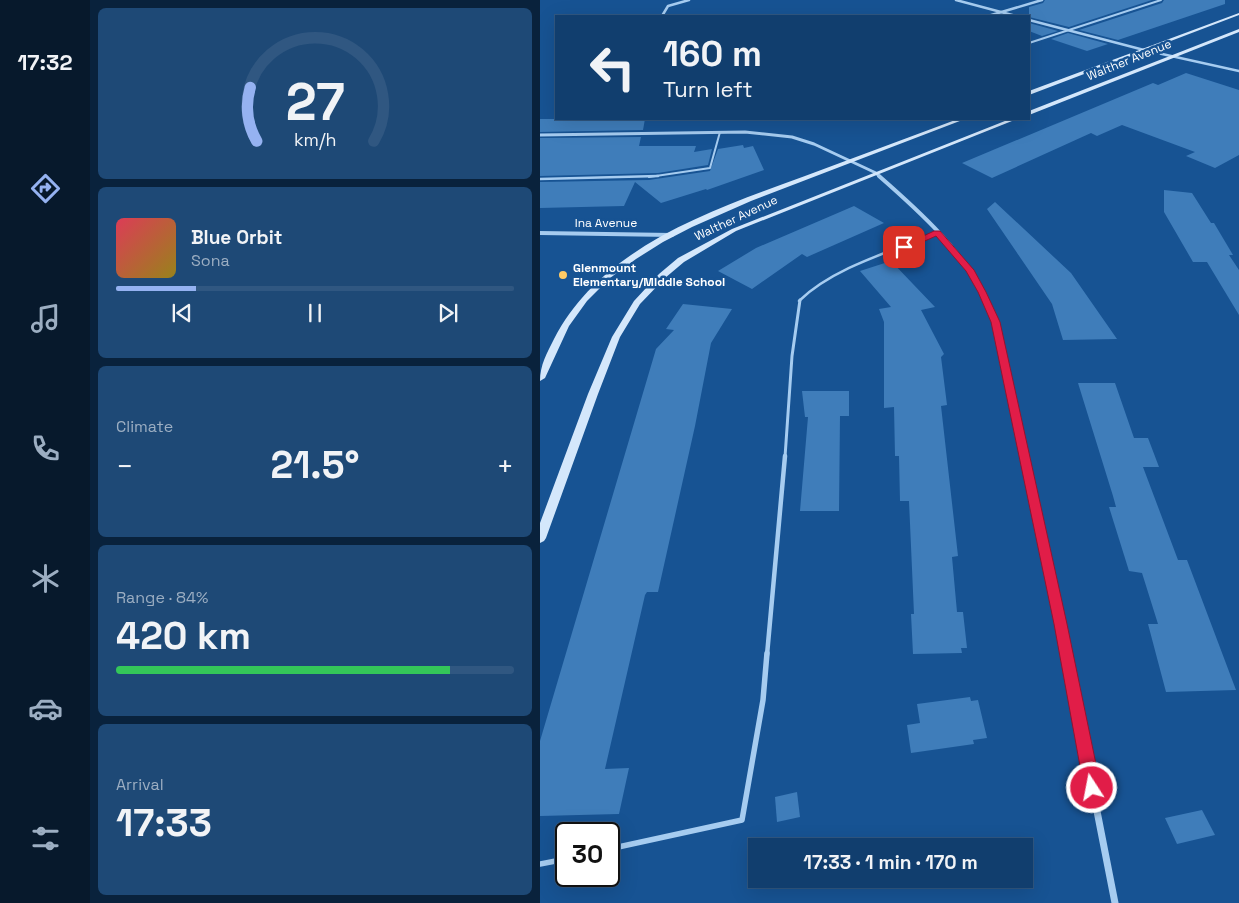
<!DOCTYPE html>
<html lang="en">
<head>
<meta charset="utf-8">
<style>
  :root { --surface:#113e6e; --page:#1e4976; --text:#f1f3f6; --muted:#9caec2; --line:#305781; --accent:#95b2f1 }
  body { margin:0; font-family:"Space Grotesk",sans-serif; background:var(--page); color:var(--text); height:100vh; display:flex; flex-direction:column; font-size:19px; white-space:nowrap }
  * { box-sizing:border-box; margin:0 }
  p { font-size:16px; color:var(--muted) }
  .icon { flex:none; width:28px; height:28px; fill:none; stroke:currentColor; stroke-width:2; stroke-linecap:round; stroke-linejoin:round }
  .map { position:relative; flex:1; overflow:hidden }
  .sheet { display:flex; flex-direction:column; gap:8px; padding:8px; background:#09223c; width:450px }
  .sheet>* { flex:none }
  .hud { position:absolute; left:15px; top:15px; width:475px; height:105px; border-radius:0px; box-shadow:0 5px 20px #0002,0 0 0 1px var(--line); background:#113e6e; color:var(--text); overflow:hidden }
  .speed { position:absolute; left:15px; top:822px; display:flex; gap:10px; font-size:25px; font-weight:700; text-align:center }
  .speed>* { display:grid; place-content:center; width:65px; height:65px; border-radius:50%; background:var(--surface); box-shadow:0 5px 20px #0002,0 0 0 1px var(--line); line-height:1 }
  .speed .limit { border:2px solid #111; border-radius:8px; background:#fff; color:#111 }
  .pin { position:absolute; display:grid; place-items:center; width:42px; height:42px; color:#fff; margin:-21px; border-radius:10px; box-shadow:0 2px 8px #0006 }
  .me { position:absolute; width:55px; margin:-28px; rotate:349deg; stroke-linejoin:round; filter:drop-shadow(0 0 4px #0008) }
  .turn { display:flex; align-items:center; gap:18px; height:105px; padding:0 25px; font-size:22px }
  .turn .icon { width:65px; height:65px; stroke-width:2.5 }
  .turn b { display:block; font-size:35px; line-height:42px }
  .big { font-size:38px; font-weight:700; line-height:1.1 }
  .sheet .widget { flex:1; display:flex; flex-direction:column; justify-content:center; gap:8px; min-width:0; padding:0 18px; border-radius:8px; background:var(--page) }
  .sheet .dial { align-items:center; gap:0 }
  .dial svg { height:130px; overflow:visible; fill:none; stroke:var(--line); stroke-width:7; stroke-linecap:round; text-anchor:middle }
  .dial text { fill:var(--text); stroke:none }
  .song { display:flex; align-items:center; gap:15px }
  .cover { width:60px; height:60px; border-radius:8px; background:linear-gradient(135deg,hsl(350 70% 55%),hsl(50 70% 35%)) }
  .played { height:5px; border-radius:2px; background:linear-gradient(90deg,var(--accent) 20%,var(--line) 20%) }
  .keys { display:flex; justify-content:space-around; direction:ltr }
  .heat { display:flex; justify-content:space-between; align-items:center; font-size:28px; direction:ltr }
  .charge { height:8px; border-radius:4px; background:linear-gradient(90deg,#34c759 84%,var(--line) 0) }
  .trip { position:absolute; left:208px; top:838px; width:285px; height:50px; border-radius:0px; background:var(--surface); box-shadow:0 5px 20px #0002,0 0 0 1px var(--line); font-weight:700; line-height:50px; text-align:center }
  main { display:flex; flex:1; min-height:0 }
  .dock { display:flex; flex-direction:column; width:90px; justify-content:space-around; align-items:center; background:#07192c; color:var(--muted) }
  .dock .icon { width:35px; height:35px }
  .dock .on { color:var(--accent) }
  .dock b { font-size:22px; color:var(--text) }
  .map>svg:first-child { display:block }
</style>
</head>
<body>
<main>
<nav class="dock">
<b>17:32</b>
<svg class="icon on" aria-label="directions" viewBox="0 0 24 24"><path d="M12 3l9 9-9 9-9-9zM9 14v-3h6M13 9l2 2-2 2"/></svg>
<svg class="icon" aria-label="music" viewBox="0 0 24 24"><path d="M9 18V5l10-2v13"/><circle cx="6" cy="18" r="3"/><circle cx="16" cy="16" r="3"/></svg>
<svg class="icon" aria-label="phone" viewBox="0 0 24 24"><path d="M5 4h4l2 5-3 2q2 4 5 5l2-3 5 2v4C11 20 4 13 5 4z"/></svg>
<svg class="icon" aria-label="climate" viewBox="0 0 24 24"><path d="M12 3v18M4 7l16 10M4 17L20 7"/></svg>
<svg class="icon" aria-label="car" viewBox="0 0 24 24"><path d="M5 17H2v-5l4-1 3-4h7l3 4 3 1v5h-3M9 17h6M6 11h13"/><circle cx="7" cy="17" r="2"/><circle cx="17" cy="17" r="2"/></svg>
<svg class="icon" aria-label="filters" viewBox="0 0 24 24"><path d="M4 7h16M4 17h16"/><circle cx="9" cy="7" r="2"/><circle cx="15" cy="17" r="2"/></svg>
</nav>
<section class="sheet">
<div class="widget dial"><svg viewBox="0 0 100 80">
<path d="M14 69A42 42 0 1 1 86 69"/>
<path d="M14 69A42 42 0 0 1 10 36" stroke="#95b2f1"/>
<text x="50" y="56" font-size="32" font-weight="700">27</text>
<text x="50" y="72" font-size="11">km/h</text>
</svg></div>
<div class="widget">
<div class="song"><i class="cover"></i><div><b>Blue Orbit</b><p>Sona</p></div></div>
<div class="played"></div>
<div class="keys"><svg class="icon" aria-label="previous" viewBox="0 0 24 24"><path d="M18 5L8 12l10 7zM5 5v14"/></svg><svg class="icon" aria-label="pause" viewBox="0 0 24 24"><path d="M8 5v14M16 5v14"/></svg><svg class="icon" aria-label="next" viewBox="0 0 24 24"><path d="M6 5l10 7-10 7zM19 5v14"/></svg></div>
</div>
<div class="widget"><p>Climate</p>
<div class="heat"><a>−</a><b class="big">21.5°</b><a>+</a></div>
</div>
<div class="widget"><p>Range · 84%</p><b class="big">420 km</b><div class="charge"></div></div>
<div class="widget"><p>Arrival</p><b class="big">17:33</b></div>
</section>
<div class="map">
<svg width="699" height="903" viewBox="0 0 699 903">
  <rect width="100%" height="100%" fill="#175393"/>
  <g fill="#3f7dba">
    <polygon points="505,0 612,0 529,27 489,17 489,7 503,3"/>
    <polygon points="624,0 685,0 685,4 578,40 539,30 622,3"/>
    <polygon points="489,23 518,31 502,36 489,31"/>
    <polygon points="528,33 568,44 547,51 511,39"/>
    <polygon points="646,73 699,90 699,155 675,168 646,156 655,152 582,125 557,136 551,133 452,178 422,163 613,83 618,85"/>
    <polygon points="0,119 105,119 103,130 0,132"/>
    <polygon points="101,137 99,146 156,146 154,152 172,149 168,165 118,173 0,176 0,138"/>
    <polygon points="203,145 204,148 213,146 224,170 167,190 166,189 121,203 95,182 84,206 0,208 0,182 109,180 170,171 178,149"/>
    <polygon points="624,190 652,193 671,223 674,223 693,255 689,255 699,270 699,315 667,262 653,262 624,212"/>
    <polygon points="455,202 531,273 577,339 523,340 512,304 447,209"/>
    <polygon points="314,206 344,223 267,257 262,254 212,289 178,271 216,248"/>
    <polygon points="351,261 395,307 381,310 404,354 401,357 407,405 401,406 418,556 412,557 417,612 423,612 427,648 421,648 422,653 373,654 371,614 374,614 369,501 360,501 359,456 355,456 354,407 344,408 344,322 339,309 351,307 320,271"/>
    <polygon points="143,304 192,309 171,343 155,426 118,592 107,592 105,595 65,769 89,768 79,814 0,816 0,741 116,349 134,330 126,329"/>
    <polygon points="538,383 575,383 594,438 608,438 619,467 603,467 638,560 647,560 696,690 626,692 608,624 618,624 602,573 589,571 569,507 576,507 573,496"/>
    <polygon points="262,391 309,391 309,416 300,416 299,511 260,511 268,417 265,417"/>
    <polygon points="430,697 431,701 438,700 447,738 433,740 434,744 371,753 367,725 380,723 377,704"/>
    <polygon points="257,792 260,817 237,822 235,797"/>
    <polygon points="662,810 675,835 637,844 625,818"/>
  </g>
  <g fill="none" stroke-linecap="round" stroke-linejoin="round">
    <g stroke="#a6ccf0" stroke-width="2">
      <polyline points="489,43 621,0"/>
      <polyline points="109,177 170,168 180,132"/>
    </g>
    <g stroke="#a6ccf0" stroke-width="2.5">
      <polyline points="0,179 118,176"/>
      <path d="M 259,301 C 294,267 353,251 397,233"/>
    </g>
    <polyline stroke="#a6ccf0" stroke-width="3" points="245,457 252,356 260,300"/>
    <polyline stroke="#a6ccf0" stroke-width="4.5" points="227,655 245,456"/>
    <g stroke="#a6ccf0" stroke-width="5.5">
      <polyline points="69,849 202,820 223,700 227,653"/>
      <polyline points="0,864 26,859"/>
    </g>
    <g stroke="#a6ccf0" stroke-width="2.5">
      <polyline points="416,0 476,16"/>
      <polyline points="122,16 128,6 149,0"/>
      <polyline points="448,16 502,0"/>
      <polyline points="489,20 604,50 699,71"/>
    </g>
    <polyline stroke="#a6ccf0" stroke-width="3" points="0,135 205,132 252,137 274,144 336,173 340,177"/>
    <g stroke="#a6ccf0" stroke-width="4">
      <path d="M 339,176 C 379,211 424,251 446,301"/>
      <polyline points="0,233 132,235"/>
    </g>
    <polyline stroke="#a6ccf0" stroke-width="4.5" points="445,300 455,322 485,457"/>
    <polyline stroke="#a6ccf0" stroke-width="5.5" points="485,456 526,655"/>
    <polyline stroke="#a6ccf0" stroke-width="7" points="526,653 575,903"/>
    <g fill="#d4e7fb" fill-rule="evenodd">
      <polygon points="699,13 699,15 489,95 489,91"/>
      <polygon points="699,29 699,32 489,115 489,111"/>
      <path d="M 418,119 L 425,119 L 211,201 L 152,227 L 123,242 L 96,259 L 70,278 L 47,301 L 29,326 L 5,378 L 0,381 C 0,365 7,353 14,339 C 62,246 173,210 265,176 C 316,157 367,138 418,119 Z"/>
      <polygon points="470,119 477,119 196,231 144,262 125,278 100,304 80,337 58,394 6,538 4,541 0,543 0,523 48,394 72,337 94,301 119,274 138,258 192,229"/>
    </g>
  </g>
  <polygon fill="#e11d48" stroke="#92132f" points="394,231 400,231 434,270 446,292 460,322 527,624 561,788 558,794 552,796 547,794 544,788 514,624 451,322 438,292 426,271 396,236 367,249 360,247"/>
  <circle fill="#ffca65" stroke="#175393" stroke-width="2" cx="23" cy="275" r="5"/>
  <g text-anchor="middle" stroke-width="5" stroke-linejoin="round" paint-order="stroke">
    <g font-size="12" fill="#fff" stroke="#175393">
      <text transform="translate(589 60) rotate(-22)" y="4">Walther Avenue</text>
      <text transform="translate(196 218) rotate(-25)" y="4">Walther Avenue</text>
      <text x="66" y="227">Ina Avenue</text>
    </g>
    <g font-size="12" font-weight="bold" fill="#fff" stroke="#175393" text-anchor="start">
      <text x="33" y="272">Glenmount<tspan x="33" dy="14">Elementary/Middle School</tspan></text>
    </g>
  </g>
</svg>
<div class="speed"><div class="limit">30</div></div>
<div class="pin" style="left:364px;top:247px;background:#d93025"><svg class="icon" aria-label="arrive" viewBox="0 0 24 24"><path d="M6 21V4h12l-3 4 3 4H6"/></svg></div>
<svg class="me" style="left:552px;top:788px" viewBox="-20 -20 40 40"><circle r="17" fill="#e11d48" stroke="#fff" stroke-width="3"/><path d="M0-11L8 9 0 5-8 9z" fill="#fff"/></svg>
<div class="trip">17:33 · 1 min · 170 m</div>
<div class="hud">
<div class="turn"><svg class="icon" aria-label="left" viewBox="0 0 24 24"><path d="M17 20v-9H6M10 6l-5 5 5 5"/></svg><div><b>160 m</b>Turn left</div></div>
</div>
</div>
</main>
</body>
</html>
